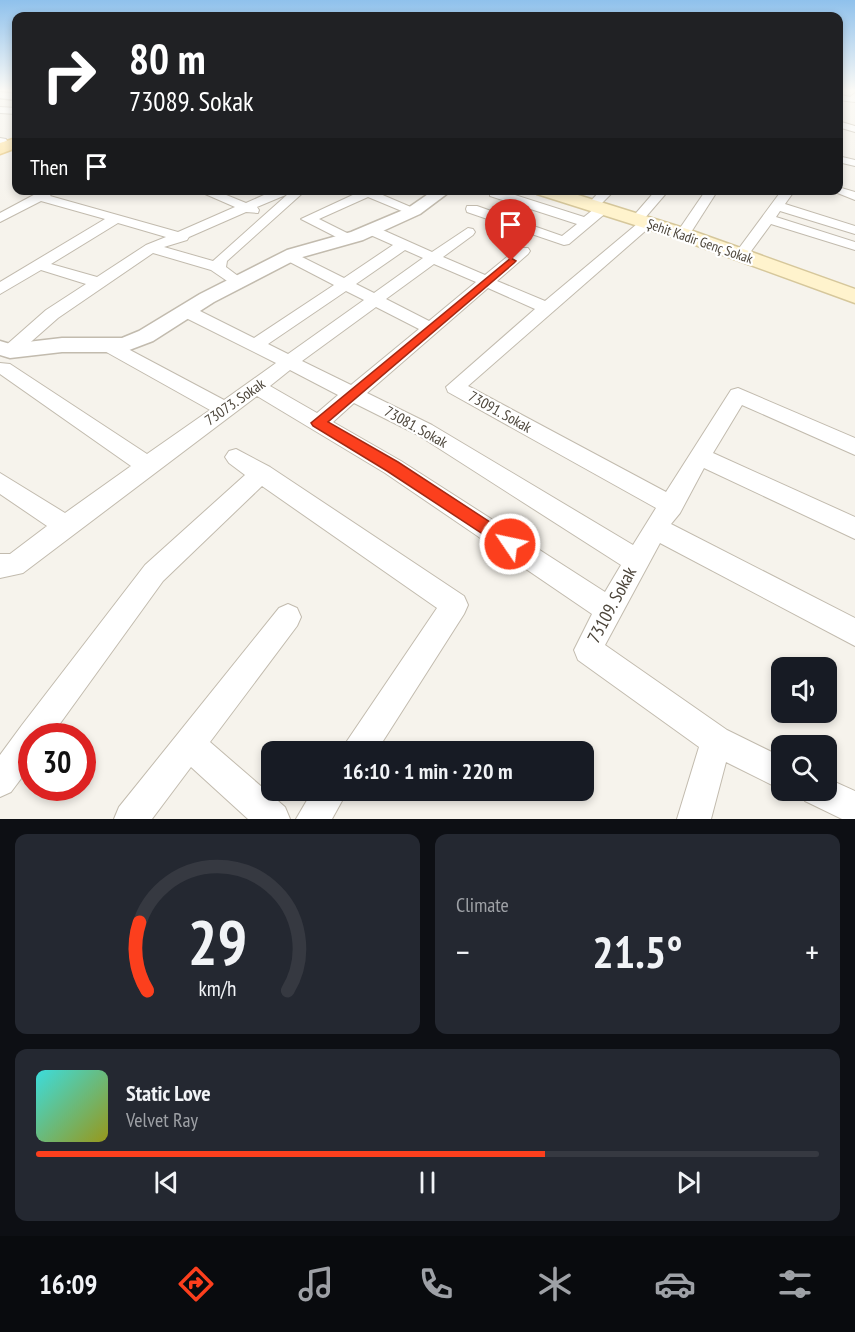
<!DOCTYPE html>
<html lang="en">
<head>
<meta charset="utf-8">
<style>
  :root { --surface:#171b24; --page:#242831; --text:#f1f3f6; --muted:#9ea1a6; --line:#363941; --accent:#fc3f1d }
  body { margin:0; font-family:"PT Sans Narrow",sans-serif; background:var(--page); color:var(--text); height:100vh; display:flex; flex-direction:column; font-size:22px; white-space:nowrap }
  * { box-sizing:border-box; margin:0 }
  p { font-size:20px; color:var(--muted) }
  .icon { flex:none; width:33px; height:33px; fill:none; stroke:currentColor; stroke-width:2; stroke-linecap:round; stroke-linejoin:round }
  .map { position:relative; height:819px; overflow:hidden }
  .side { display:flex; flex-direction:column; gap:15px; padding:15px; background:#0d0f14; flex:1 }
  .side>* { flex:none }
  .banner { position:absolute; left:12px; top:12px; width:831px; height:183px; border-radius:12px; box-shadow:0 3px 9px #0003; background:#202124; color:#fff; overflow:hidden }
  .controls { position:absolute; left:771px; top:657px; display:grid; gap:12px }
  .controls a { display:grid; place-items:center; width:66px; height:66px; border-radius:12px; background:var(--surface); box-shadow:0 3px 9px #0003; font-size:30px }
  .speed { position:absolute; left:18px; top:723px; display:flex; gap:12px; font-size:30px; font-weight:700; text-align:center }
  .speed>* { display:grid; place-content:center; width:78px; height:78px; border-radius:50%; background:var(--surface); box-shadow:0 3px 9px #0003; line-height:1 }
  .speed .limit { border:9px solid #d22; background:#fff; color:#111 }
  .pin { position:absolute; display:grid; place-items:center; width:51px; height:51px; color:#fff; margin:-62px -26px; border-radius:50% 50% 50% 0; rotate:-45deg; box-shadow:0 0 6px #0007 }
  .pin .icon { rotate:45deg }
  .me { position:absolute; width:66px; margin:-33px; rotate:304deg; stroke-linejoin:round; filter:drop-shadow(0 0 4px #0008) }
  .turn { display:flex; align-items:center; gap:21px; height:126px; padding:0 18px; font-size:27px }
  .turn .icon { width:78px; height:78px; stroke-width:2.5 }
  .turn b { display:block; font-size:42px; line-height:51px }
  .then { display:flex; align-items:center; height:57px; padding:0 18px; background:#0003; gap:12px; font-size:22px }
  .big { font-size:45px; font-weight:800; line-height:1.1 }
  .side .card { flex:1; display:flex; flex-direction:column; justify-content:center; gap:9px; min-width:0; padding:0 21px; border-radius:12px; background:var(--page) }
  .side .dial { align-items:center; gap:0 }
  .dial svg { height:156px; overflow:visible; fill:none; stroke:var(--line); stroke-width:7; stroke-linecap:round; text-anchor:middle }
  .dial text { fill:var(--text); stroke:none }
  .song { display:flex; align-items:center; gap:18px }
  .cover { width:72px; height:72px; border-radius:9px; background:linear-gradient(135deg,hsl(180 70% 55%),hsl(60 70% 35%)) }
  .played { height:6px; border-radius:3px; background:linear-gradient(90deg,var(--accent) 65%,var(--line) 65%) }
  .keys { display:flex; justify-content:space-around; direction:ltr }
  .heat { display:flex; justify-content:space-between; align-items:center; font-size:33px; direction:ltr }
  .side .tiles { flex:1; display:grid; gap:15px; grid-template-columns:1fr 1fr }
  .card:last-child { grid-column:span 2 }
  .trip { position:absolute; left:261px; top:741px; width:333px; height:60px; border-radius:12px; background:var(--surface); box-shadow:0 3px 9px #0003; font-weight:800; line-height:60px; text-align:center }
  .dock { display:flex; height:96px; justify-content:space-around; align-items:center; background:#090b0e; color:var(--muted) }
  .dock .icon { width:42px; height:42px }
  .dock .active { color:var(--accent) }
  .dock b { font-size:27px; color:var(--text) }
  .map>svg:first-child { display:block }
</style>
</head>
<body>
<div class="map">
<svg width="855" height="819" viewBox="0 0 855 819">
  <rect width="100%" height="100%" fill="#f6f3ec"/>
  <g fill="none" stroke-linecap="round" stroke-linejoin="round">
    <defs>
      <g id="minor">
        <polygon points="855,93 855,102 838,100 838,94 850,97"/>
        <polygon points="0,107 16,108 16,114 0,113"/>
        <polygon points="838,121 855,126 855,132 838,127"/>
        <polygon points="0,138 6,139 7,141 0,144"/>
        <polygon points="838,156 855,160 855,166 838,162"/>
        <polygon points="838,187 855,192 855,200 830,190 838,190"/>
        <path d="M 43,190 L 54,190 L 50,196 L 178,232 L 235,207 L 196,190 L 214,190 L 246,203 L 275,190 L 306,190 L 227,261 L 226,267 L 246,282 L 243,285 L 233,285 L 211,270 L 153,253 L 58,318 L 16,355 L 4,355 L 1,351 L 4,347 L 46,310 L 86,284 L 41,270 L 0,294 L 0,282 L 105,219 L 41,201 L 0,222 L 0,213 ZM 288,194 L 213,261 L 164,247 L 187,240 L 189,237 L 246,212 L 258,213 L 259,210 L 257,207 ZM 118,223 L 166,237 L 146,245 L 97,277 L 51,264 Z"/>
        <polygon points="354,190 381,190 378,193 420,211 414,215 409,214 368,197 319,219 353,236 355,239 353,242 348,243 301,219 357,193"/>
        <polygon points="490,190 499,190 584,217 594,209 586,206 601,190 615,190 599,206 607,206 608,209 607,212 569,244 564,245 467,212 466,209 467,206 477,206 562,236 577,224 490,196"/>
        <path d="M 656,190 L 669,190 L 644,219 L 651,220 L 653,223 L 651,226 L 468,386 L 666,492 L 731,390 L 738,388 L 855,438 L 855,455 L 742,405 L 713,453 L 855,517 L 855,539 L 704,468 L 680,513 L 671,524 L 855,618 L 855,646 L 660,543 L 605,645 L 727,730 L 782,757 L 782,790 L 726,762 L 711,819 L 677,819 L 699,747 L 578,660 L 574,650 L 592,614 L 385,473 L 257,396 L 23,573 L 0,578 L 0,554 L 10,554 L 47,526 L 0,494 L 0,473 L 65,513 L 131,466 L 0,374 L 0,363 L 10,364 L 147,454 L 210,410 L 101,349 L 98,345 L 101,341 L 113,341 L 224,400 L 276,363 L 180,315 L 178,311 L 186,306 L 192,307 L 254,338 L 334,285 L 284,259 L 282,256 L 284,253 L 294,253 L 344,278 L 393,245 L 366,233 L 364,230 L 366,227 L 376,227 L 432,252 L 468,228 L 473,229 L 475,232 L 473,235 L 443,257 L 485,275 L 518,248 L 528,248 L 530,251 L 528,254 L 497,281 L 545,301 L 637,224 L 630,220 ZM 405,250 L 423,258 L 374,293 L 356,284 ZM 434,264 L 476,282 L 429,321 L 386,299 ZM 488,288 L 535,309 L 446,387 L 448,392 L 656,508 L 633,545 L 432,425 L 367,393 ZM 346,291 L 364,300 L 288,354 L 268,344 ZM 376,307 L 419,329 L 351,385 L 302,361 ZM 290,370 L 338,395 L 317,413 L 270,386 ZM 354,403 L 418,435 L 621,565 L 605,592 L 401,461 L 333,422 Z"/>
        <polygon points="706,190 718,190 688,237 678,237 676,234"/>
        <polygon points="782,190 795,190 785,204 855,226 855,234 780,211 776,217 855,242 855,250 771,224 746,258 736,258 734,255"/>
        <polygon points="236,449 270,467 464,596 468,605 464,614 376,752 343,752 347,741 437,608 262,486 163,581 51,736 32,736 32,764 11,792 0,797 0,755 22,725 145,565 245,475 229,463 225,457 229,451"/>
        <polygon points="288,604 297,608 301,617 297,626 210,742 285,807 290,819 248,819 191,767 152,819 114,819 119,807 279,608"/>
        <polygon points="826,778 855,791 855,819 842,819 805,801 800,790 826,790"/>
        <polygon points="313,790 348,790 332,819 296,819"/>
      </g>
      <g id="tertiary">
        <polygon points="0,92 16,94 16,100 0,98"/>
        <polygon points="434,190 452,190 420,214 363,240 299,258 214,302 153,341 124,352 62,352 10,358 0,355 0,341 10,344 62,338 122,338 139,331 200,294 287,250 351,232 408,208"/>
      </g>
      <polygon id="secondary" points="535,190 562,190 690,230 855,289 855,303 676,238 537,194"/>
      <polygon id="primary" points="16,138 16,148 0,154 0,143"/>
    </defs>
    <use href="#minor" stroke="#c2bbae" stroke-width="2"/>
    <use href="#tertiary" stroke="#c2bbae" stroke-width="3"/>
    <use href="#secondary" stroke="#d6c79b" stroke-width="3"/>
    <use href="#primary" stroke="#e6c16a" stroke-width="3"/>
    <use href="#minor" fill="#fff" fill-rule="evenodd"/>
    <use href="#tertiary" fill="#fff" fill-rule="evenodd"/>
    <use href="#secondary" fill="#fff3cd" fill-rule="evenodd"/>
    <use href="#primary" fill="#ffe39c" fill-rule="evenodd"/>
  </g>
  <linearGradient id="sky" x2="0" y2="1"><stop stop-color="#8fc1ec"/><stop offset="0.44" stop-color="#fbfaf6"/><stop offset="1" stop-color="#fbfaf6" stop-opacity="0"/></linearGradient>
  <rect width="855" height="205" fill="url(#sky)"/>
  <polygon fill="#fc3f1d" stroke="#a42913" stroke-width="1.5" points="511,258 516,261 514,263 328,422 398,462 516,539 519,544 516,550 510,552 387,471 313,426 311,423"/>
  <g text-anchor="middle" stroke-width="4.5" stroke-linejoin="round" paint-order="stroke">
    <g font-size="14" fill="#4b4439" stroke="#fff">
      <text transform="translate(700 241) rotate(19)" y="5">Şehit Kadir Genç Sokak</text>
    </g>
    <g font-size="15" fill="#4b4439" stroke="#fff">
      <text transform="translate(235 402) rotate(-35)" y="5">73073. Sokak</text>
      <text transform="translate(500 412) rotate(29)" y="5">73091. Sokak</text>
      <text transform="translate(416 427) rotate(29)" y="5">73081. Sokak</text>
    </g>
    <g font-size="18" fill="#4b4439" stroke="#fff">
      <text transform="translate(612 605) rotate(-62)" y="6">73109. Sokak</text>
    </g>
  </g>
</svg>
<div class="controls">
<a><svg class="icon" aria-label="sound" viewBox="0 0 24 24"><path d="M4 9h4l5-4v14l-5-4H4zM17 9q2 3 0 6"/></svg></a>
<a><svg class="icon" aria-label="search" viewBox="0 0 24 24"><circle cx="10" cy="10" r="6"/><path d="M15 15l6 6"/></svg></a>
</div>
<div class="speed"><div class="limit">30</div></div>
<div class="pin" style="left:511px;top:261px;background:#d93025"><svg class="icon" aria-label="arrive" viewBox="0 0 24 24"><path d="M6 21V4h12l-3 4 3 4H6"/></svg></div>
<svg class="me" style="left:510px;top:544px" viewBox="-20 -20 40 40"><circle r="17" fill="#fc3f1d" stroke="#fff" stroke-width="3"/><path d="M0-11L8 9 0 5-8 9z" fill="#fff"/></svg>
<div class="trip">16:10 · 1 min · 220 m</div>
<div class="banner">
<div class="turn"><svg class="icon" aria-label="right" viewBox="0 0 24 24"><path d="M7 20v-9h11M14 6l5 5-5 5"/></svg><div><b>80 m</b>73089. Sokak</div></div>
<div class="then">Then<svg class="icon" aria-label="arrive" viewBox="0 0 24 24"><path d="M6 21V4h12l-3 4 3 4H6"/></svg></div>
</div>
</div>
<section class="side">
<div class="tiles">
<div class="card dial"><svg viewBox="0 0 100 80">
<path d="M14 69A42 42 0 1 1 86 69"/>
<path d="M14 69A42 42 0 0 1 10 34" stroke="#fc3f1d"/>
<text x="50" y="56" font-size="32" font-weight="700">29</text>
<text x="50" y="72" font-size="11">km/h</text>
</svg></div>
<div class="card"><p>Climate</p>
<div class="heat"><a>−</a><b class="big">21.5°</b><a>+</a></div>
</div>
<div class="card">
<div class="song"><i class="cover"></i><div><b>Static Love</b><p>Velvet Ray</p></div></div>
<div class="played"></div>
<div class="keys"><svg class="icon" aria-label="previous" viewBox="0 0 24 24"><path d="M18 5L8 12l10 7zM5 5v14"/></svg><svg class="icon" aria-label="pause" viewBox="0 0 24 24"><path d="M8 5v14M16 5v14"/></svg><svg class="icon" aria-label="next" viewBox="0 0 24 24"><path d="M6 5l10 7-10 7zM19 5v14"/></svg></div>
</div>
</div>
</section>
<nav class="dock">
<b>16:09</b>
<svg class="icon active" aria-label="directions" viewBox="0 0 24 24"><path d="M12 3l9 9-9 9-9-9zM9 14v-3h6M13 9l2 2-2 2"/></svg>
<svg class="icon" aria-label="music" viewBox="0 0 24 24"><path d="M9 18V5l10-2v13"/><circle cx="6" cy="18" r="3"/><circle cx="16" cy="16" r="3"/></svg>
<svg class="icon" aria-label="phone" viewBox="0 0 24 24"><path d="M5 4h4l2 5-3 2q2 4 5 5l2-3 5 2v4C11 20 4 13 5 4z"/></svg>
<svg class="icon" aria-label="climate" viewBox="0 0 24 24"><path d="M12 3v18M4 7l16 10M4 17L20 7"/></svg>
<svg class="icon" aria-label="car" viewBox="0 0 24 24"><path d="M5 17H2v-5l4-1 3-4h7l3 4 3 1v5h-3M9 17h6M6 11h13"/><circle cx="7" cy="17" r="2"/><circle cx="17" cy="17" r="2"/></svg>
<svg class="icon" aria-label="filters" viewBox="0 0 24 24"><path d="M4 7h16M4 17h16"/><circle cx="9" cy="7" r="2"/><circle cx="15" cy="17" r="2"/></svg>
</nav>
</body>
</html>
